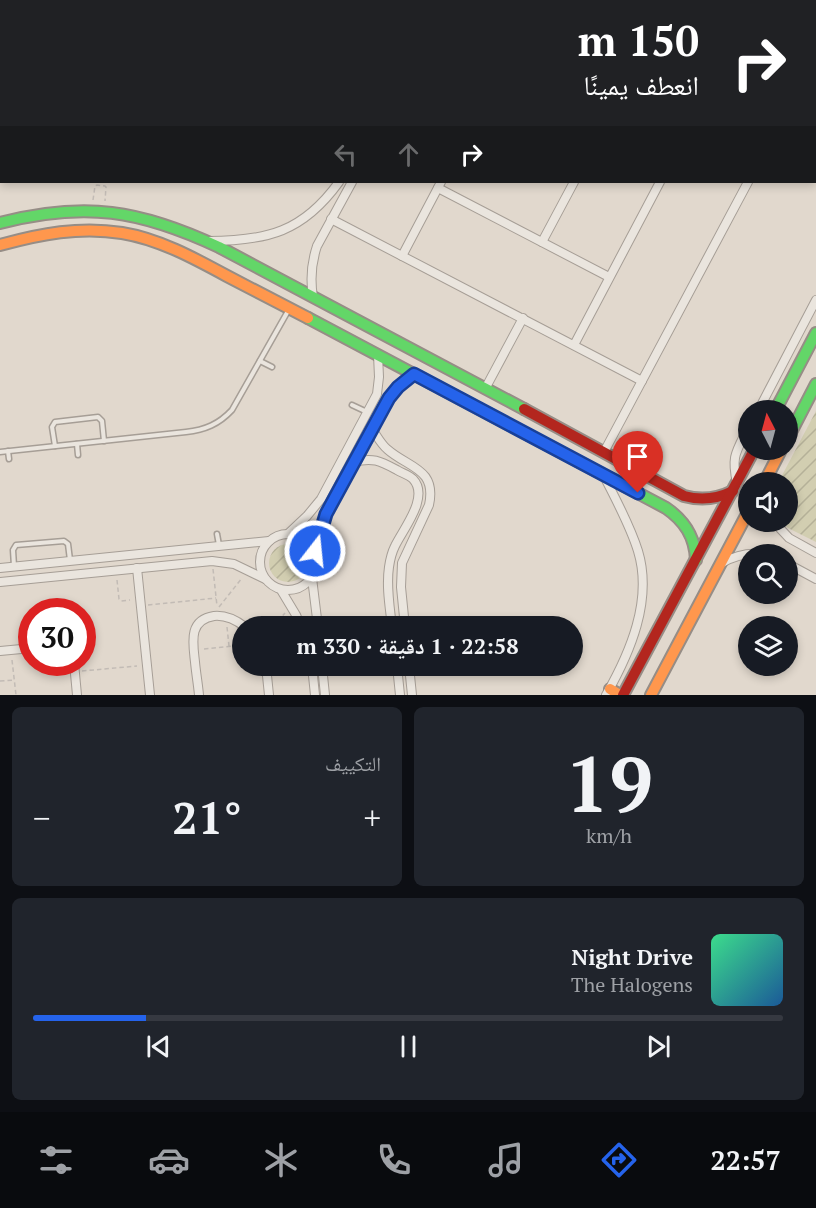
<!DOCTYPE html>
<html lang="ar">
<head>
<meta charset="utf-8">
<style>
  :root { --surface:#171b24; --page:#20242c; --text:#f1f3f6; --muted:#9ea1a6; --line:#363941; --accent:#2563eb }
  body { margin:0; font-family:"PT Serif","Noto Naskh Arabic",serif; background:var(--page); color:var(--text); direction:rtl; height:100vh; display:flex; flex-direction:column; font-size:22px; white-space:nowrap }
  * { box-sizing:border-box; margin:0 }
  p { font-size:20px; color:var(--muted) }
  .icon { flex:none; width:33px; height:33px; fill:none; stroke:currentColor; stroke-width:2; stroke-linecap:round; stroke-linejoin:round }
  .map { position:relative; height:695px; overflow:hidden; direction:ltr }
  .side { display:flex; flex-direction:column; gap:12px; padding:12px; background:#0d0f14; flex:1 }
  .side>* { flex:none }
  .hud { position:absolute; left:0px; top:0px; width:816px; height:183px; box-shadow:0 3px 9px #0003; direction:rtl; background:#202124; color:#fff; overflow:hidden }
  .needle { width:39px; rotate:354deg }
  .buttons { position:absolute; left:738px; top:400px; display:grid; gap:12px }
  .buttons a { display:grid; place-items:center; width:60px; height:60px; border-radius:50%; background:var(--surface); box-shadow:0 3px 9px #0003; font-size:30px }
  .speed { position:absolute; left:18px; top:598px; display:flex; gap:12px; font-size:30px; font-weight:700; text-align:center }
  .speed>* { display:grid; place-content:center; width:78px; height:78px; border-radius:50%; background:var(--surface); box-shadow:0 3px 9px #0003; line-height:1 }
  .speed .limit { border:9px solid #d22; background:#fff; color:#111 }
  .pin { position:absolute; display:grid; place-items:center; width:51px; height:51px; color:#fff; margin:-62px -26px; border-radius:50% 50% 50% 0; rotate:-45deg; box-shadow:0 0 6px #0007 }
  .pin .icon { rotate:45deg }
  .me { position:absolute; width:66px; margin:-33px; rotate:16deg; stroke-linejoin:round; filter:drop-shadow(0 0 4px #0008) }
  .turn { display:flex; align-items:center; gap:21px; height:126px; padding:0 18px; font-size:27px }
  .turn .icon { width:78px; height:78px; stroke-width:2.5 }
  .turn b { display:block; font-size:42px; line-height:51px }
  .lanes { display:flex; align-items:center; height:57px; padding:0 18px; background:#0003; justify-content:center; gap:30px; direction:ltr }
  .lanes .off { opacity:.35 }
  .big { font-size:45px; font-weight:700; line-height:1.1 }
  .side .widget { flex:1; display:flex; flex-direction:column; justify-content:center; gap:9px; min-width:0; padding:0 21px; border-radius:9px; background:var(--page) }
  .side .dial { align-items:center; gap:0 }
  .dial b { font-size:78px; line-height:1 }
  .song { display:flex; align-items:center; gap:18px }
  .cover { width:72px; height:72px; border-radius:9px; background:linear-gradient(135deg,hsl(150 70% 55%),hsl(210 70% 35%)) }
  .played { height:6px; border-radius:3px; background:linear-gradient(90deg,var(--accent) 15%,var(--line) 15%) }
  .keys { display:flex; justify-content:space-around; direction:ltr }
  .heat { display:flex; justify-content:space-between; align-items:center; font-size:33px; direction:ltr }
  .side .tiles { flex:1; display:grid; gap:12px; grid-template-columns:1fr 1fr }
  .widget:last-child { grid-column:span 2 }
  .trip { position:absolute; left:232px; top:616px; width:351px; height:60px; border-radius:30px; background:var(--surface); box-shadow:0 3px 9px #0003; font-weight:700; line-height:60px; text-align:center; direction:rtl }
  .tab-bar { display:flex; height:96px; justify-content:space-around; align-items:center; background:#090b0e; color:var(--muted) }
  .tab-bar .icon { width:42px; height:42px }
  .tab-bar .current { color:var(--accent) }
  .tab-bar b { font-size:27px; color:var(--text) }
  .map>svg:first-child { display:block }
</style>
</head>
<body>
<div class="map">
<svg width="816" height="695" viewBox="0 0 816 695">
  <defs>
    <pattern id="garden-furrows" width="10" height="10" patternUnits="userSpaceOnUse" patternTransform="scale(1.5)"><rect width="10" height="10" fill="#d2ceb1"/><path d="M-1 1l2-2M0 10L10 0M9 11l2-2" fill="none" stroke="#b5b198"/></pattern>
  </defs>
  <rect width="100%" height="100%" fill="#e1d8cd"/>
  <g fill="url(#garden-furrows)">
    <polygon points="816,411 816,542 788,528 782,522 788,522 788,483 778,483"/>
    <circle cx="288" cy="563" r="19"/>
  </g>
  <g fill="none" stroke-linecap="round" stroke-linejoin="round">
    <defs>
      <g id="lane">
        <polyline points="260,361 272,367"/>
        <polyline points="352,405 367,412"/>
        <polyline points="77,444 78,455"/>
        <polyline points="55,446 52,427 55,422 98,417 102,421 104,441"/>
        <polyline points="8,451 9,459"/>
        <path d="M 0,452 L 186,432 C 205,430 219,424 232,410 L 288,311"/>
        <polyline points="217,534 219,545"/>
        <polyline points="14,566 13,550 16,545 64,541 68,544 70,560"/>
      </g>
      <g id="street">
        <polyline points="300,0 304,2"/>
        <polyline points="339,0 343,2"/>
        <polyline points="560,0 563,2"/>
        <polyline points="434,2 434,0"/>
        <polyline points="448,2 449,0"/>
        <polyline points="536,2 537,0"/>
        <polyline points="0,124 2,123"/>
        <polyline points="814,133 816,134"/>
        <polyline points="438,188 609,277"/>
        <polyline points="331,219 642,381"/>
        <path d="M 208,241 C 267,241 303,232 339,182"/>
        <polyline points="542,242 574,182"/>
        <polyline points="402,256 441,182"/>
        <path d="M 313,297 C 310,279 311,264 317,246 L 352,182"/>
        <polyline points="574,345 660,182"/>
        <polyline points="485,389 523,318"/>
        <polyline points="758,411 816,300"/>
        <path d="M 372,429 C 377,436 381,444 387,449 C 408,468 437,468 429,505 L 402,563 L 401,587 L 405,627"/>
        <polyline points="604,452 748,182"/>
        <path d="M 354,462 C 373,457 380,461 397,470 C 402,473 409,475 413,479 C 430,497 403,529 395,546 C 392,552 390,560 389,567 C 386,587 390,608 392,627"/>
        <path d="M 604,476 C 616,500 630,525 638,551 C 653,600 630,653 606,695"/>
        <path d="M 737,483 C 731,456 736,452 748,428"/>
        <polyline points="774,522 789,538 816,553"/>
        <polyline points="289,533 307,516 321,499 377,394 379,377 378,355"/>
        <circle cx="288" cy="562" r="28"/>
        <polyline points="315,551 326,514 389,398 398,387 414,374"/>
        <path d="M 722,563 C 736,555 751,552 767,555"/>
        <polyline points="788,564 816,579"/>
        <polyline points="0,568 269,541"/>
        <polyline points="137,568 150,695"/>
        <polyline points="312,578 318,627"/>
        <polyline points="0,582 212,561 234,564 265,579"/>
        <polyline points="281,590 296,615 301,627"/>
        <polyline points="0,651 32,648"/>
        <polyline points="74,663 77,695"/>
        <polyline points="266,666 269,695"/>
        <polyline points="312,666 315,695"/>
        <polyline points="322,666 325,695"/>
        <polyline points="397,666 400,695"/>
        <polyline points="409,666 412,695"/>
        <path d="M 199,695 C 198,684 196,673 195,662 C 193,643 188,620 214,616 C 225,615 236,620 245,627"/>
      </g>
      <g id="fast">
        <polyline points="641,0 644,2"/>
        <polyline points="814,115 816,116"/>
        <path d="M 0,223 C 85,201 140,210 219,247 L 524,409"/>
        <path d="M 308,318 L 666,508 C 685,521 695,537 696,560"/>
        <polyline points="775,411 816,333"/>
        <polyline points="788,438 816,384"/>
      </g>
      <g id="slow">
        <polyline points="814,92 816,93"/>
        <path d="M 0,245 C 40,234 80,226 122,233 C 159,239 194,258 227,276 C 254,290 281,304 308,318"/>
        <polyline points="764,483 781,450"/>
        <polyline points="610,689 620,695"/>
        <polyline points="651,695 748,512"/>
      </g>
      <g id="jam">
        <polyline points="596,0 599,2"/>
        <path d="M 524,409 L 684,496 C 702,501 717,499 733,491"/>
        <polyline points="623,695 754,450"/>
      </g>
    </defs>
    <use href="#lane" stroke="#a69e96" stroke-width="7"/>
    <use href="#street" stroke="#a69e96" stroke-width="10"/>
    <use href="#fast" stroke="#968d86" stroke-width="14"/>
    <use href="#slow" stroke="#968d86" stroke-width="14"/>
    <use href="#jam" stroke="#968d86" stroke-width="14"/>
    <g stroke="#c2bbb5" stroke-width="1.5" stroke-dasharray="4.5 3" stroke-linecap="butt">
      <polyline points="231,2 231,0"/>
      <polyline points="93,200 95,186 97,185 105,186 106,187 105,201"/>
      <polyline points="213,569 217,606"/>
      <polyline points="117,580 119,599 121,601 130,600"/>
      <polyline points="148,605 216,598"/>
      <polyline points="219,607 242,578"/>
      <polyline points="227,627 229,646"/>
      <polyline points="273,627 285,613"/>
      <polyline points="204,649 243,645"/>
      <polyline points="12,660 16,695"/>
      <polyline points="82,671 137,666"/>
      <polyline points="0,681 14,680"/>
    </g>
    <use href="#lane" stroke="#eae5de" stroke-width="4"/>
    <use href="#street" stroke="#eae5de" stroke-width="8"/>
    <use href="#fast" stroke="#63d668" stroke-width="10"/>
    <use href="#slow" stroke="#ff974d" stroke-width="10"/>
    <use href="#jam" stroke="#b3261e" stroke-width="10"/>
  </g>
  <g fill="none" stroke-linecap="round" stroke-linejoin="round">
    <defs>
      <polyline id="route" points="315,551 326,514 389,398 398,387 414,374 638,493"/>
    </defs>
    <use href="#route" stroke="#184099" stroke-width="15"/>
    <use href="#route" stroke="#2563eb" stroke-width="10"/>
  </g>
</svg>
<div class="buttons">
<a><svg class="needle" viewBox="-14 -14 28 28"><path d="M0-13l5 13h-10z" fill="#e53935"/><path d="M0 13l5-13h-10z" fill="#9ea1a6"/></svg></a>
<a><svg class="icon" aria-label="sound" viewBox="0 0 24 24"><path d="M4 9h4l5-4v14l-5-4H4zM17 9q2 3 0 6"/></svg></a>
<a><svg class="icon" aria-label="search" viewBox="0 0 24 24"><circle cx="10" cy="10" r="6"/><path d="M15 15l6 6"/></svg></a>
<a><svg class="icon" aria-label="layers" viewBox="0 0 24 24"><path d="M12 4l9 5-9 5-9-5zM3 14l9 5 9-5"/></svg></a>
</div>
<div class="speed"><div class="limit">30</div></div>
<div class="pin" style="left:638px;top:493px;background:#d93025"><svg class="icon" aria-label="arrive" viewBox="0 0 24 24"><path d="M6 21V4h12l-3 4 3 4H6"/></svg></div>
<svg class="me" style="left:315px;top:551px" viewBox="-20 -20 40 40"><circle r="17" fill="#2563eb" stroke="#fff" stroke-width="3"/><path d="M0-11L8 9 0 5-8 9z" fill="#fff"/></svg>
<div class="trip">22:58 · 1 دقيقة · 330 m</div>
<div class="hud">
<div class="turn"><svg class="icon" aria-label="right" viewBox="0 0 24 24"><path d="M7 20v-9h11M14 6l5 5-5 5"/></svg><div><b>150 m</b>انعطف يمينًا</div></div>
<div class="lanes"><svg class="icon off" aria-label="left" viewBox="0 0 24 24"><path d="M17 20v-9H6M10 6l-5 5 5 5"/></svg><svg class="icon off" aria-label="ahead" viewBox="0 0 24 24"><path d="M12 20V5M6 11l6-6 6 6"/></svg><svg class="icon" aria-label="right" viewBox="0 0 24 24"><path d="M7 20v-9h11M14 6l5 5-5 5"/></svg></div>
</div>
</div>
<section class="side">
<div class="tiles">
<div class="widget dial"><b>19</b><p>km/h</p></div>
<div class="widget"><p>التكييف</p>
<div class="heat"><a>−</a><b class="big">21°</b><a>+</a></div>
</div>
<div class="widget">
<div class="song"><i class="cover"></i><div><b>Night Drive</b><p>The Halogens</p></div></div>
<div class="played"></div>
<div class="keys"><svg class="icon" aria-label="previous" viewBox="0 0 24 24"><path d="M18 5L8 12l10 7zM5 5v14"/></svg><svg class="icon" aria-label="pause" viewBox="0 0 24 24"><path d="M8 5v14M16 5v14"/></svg><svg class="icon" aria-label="next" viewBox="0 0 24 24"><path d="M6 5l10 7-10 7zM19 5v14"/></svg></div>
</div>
</div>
</section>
<nav class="tab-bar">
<b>22:57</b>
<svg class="icon current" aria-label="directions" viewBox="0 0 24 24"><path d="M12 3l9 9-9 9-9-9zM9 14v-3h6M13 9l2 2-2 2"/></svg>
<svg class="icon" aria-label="music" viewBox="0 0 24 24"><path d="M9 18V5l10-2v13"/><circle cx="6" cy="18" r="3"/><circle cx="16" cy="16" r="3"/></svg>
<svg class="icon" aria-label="phone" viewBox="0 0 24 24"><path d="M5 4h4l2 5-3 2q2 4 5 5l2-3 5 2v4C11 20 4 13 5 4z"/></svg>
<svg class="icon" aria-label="climate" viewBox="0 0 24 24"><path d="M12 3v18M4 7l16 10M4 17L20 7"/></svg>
<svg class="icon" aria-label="car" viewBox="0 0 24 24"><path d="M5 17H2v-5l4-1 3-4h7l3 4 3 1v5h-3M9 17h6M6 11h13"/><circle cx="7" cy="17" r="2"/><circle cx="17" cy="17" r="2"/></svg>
<svg class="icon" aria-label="filters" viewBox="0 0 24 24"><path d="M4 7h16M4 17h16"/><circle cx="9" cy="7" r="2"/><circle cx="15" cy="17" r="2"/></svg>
</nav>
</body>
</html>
